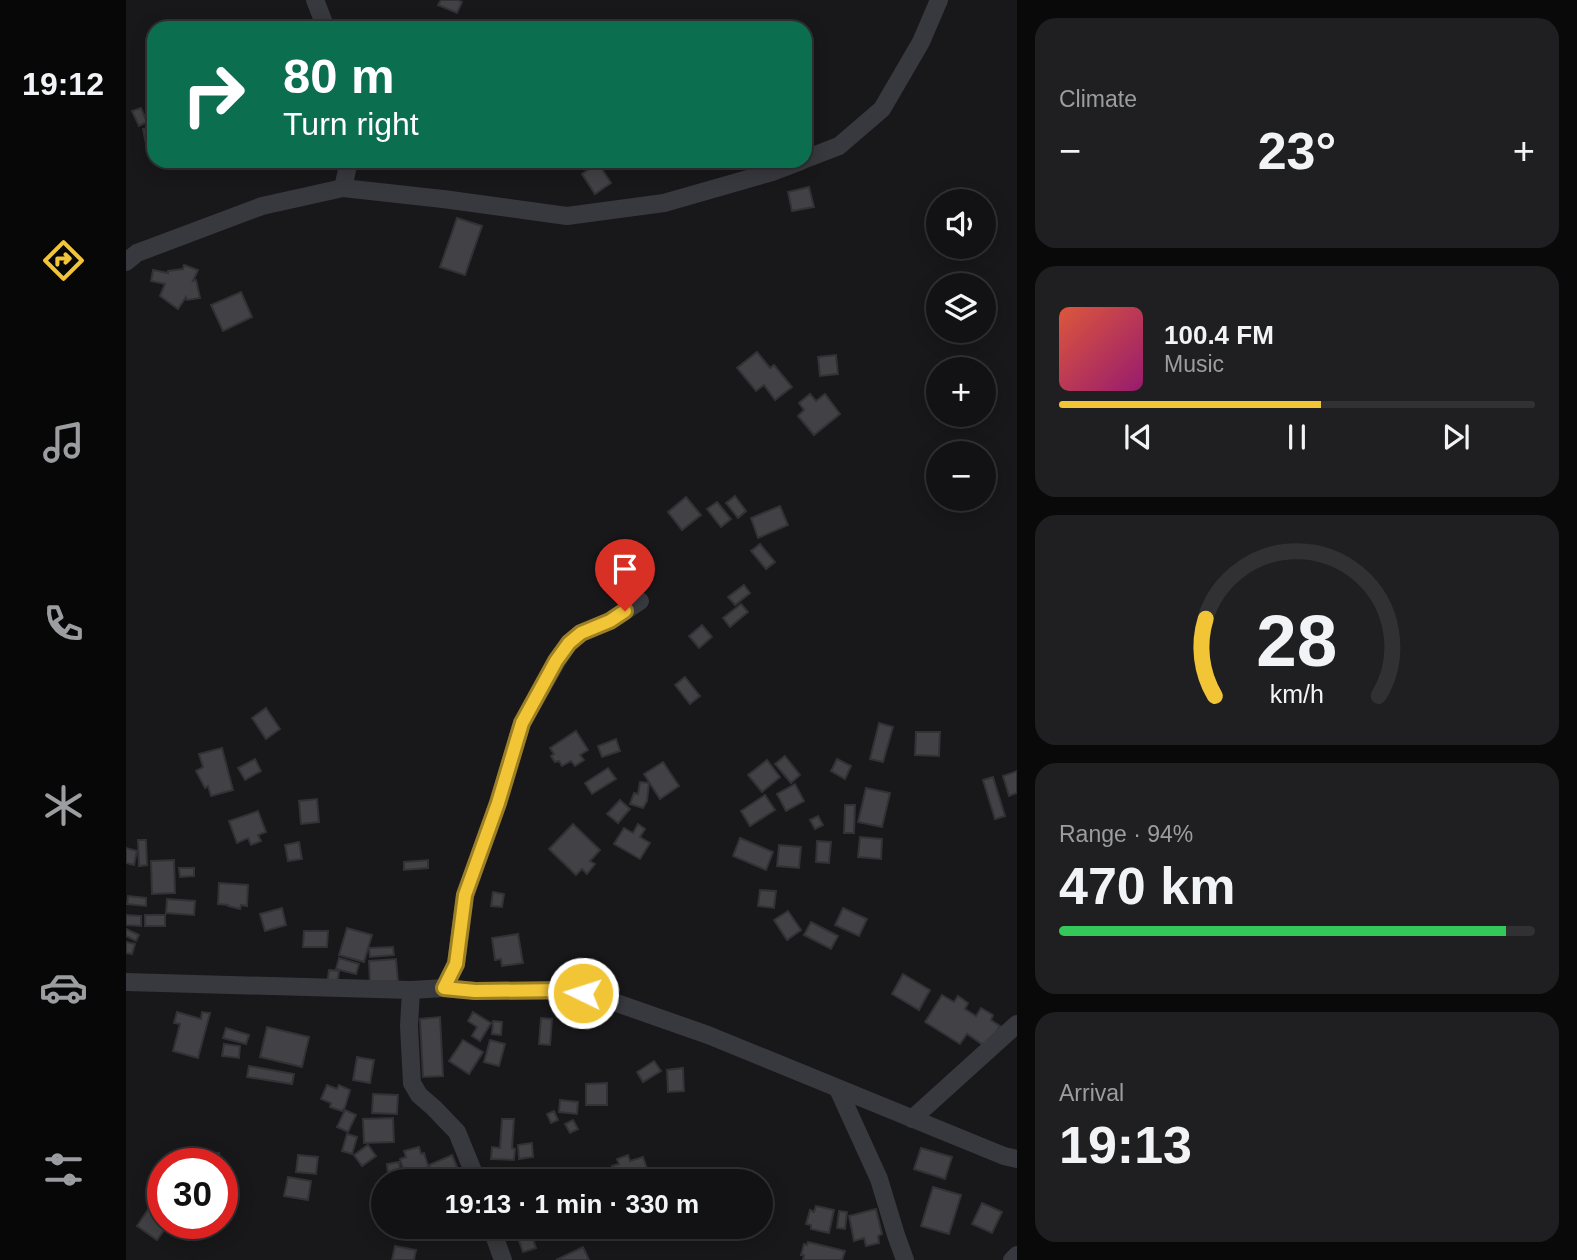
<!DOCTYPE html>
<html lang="en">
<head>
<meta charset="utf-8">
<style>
  :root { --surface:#121113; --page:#1f1f21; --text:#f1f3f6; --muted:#9c9da0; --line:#313133; --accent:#f2c537 }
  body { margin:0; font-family:Arial,sans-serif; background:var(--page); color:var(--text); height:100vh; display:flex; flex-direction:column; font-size:26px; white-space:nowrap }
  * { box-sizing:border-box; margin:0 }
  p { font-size:23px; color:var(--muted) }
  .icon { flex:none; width:38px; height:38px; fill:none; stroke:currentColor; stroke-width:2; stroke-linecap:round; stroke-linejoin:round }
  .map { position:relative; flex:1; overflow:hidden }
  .panel { display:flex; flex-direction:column; gap:18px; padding:18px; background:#0a090a; width:560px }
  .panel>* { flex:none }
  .banner { position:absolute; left:21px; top:21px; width:665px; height:147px; border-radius:21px; box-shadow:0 4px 18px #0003,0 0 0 2px var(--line); background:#0b6e4f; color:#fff; overflow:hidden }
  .buttons { position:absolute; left:800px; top:189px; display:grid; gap:14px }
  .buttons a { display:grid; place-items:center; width:70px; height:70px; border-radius:50%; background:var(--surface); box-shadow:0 4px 18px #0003,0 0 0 2px var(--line); font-size:35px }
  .speed { position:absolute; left:21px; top:1148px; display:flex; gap:14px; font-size:35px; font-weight:700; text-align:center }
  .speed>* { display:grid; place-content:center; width:91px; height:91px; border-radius:50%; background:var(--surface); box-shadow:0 4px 18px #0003,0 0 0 2px var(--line); line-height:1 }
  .speed .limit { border:10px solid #d22; background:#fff; color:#111 }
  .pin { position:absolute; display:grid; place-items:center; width:60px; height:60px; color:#fff; margin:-72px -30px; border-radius:50% 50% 50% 0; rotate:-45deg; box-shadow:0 0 7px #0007 }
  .pin .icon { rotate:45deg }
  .me { position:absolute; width:77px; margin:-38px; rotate:274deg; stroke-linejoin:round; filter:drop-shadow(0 0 5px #0008) }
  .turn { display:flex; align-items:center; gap:24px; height:147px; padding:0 21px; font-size:32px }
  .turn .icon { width:91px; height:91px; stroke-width:2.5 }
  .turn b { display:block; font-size:49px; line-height:60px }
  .big { font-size:52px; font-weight:700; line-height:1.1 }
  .panel .card { flex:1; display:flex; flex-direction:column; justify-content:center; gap:10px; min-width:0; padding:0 24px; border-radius:21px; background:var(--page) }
  .panel .dial { align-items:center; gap:0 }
  .dial svg { height:182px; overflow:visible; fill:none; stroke:var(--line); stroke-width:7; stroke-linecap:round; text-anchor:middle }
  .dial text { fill:var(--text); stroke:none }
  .song { display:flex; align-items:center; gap:21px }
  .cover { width:84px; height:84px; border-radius:10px; background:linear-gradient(135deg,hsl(10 70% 55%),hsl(320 70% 35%)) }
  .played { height:7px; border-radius:4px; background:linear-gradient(90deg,var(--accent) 55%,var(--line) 55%) }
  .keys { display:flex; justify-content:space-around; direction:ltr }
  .heat { display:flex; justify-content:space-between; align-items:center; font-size:38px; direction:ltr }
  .charge { height:10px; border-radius:5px; background:linear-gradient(90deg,#34c759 94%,var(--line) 0) }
  .trip { position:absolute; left:245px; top:1169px; width:402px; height:70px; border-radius:35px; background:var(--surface); box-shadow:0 4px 18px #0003,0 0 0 2px var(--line); font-weight:700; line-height:70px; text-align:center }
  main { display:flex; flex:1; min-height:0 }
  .dock { display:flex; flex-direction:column; width:126px; justify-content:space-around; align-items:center; background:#070708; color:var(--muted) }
  .dock .icon { width:49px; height:49px }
  .dock .active { color:var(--accent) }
  .dock b { font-size:32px; color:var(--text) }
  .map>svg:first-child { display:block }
</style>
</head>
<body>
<main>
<nav class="dock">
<b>19:12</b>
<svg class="icon active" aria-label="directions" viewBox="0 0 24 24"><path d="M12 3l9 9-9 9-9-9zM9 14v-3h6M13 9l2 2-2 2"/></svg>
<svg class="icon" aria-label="music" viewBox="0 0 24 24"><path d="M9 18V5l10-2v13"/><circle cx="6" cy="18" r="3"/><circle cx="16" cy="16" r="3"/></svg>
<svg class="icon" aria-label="phone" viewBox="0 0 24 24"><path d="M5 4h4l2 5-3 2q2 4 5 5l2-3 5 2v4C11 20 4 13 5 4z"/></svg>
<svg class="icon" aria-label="climate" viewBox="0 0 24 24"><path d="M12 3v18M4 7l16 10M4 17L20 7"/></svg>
<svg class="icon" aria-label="car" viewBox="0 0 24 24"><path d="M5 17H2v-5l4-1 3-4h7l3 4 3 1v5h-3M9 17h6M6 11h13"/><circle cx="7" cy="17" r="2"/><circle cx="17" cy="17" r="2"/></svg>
<svg class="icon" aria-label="filters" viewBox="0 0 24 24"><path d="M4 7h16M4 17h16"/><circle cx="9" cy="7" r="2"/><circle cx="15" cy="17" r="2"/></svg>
</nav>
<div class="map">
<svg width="891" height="1260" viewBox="0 0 891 1260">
  <rect width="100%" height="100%" fill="#181719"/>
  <g fill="#424246" stroke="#323135" stroke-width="2">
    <polygon points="315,0 332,0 336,2 331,13 312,5"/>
    <polygon points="15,108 21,122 13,126 6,111"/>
    <polygon points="28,127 28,142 20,144 17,129"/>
    <polygon points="472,163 485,183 469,194 456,174"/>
    <polygon points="683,187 688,207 666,211 662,192"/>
    <polygon points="331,218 356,226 339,275 314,267"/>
    <polygon points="58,265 72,270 67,281 70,280 74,298 61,300 60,297 52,309 34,296 39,284 25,281 27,270 42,273 42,271 57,269"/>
    <polygon points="115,292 126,317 97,331 85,305"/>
    <polygon points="631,352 644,368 648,365 666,387 649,400 638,385 630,391 611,368"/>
    <polygon points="710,355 712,374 694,376 692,357"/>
    <polygon points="684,394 690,401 699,394 714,414 688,435 672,416 678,410 673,403"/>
    <polygon points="609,496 620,511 612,518 600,503"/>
    <polygon points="560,497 575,515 556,530 542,512"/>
    <polygon points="591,502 605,519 595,527 581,509"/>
    <polygon points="654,506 662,525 632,538 625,518"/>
    <polygon points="634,544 649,562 640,569 625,551"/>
    <polygon points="618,585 624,593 609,605 602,597"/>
    <polygon points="615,604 622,612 604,627 597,618"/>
    <polygon points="576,625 586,637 573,648 563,636"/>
    <polygon points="559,677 574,696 564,704 549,685"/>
    <polygon points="140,708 154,729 140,739 126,718"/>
    <polygon points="753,723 767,727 757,762 744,759"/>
    <polygon points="450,731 462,750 454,755 458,760 449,766 445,761 436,766 433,761 429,762 425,756 428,754 424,748"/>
    <polygon points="790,732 814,732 813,756 789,755"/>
    <polygon points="490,739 494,751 476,757 472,746"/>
    <polygon points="96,748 107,790 85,796 82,786 79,788 70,771 77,767 73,754"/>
    <polygon points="659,756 674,775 665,783 649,764"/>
    <polygon points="129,759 135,771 119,780 112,768"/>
    <polygon points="711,759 725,766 719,779 705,771"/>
    <polygon points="641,760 654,777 636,792 622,775"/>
    <polygon points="537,762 553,786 534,799 518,774"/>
    <polygon points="482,768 490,779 466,794 459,783"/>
    <polygon points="891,771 891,793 883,796 877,776"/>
    <polygon points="867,777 879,816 869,819 857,780"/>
    <polygon points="514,782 523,783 521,801 517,808 504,804 508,793 512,794"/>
    <polygon points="669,784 678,801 660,811 651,794"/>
    <polygon points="740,788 764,793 756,827 732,822"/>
    <polygon points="639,795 649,810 624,826 615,811"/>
    <polygon points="191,799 193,822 175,824 173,801"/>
    <polygon points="494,800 504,809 492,823 481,814"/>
    <polygon points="719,805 729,805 728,833 718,833"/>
    <polygon points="132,811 140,832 132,835 135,841 125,845 122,838 111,843 103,821"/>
    <polygon points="692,816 697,825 689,829 684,820"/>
    <polygon points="447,824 474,850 464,861 469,864 461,874 456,869 450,875 423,849"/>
    <polygon points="512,824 519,829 514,837 524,843 514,859 488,844 498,828 507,833"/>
    <polygon points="734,837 756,839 755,859 732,857"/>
    <polygon points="614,838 647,852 640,870 607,856"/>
    <polygon points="12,840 20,840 21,865 13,866"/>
    <polygon points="691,841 705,842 703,863 690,862"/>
    <polygon points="173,842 176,859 162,861 159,845"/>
    <polygon points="653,845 675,847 673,868 651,866"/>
    <polygon points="0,848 11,851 8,865 0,863"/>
    <polygon points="48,860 49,893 26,894 25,861"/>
    <polygon points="302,860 302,868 278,870 278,862"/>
    <polygon points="53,868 68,868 68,876 54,877"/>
    <polygon points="93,883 122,885 121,906 115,905 114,909 102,906 102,905 92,904"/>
    <polygon points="634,890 650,891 648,908 632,906"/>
    <polygon points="367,892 378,894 376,907 365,906"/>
    <polygon points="2,896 20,898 20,906 1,904"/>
    <polygon points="41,899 69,901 68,915 40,913"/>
    <polygon points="156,908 160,925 139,931 134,914"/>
    <polygon points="717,908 741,919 733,936 709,925"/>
    <polygon points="662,911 675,930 661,940 648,920"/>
    <polygon points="0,915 15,916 15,926 0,925"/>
    <rect x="19" y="915" width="20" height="11"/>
    <polygon points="685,922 712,936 705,949 678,935"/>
    <polygon points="221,928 246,935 238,962 213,955"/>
    <polygon points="0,929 13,935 10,941 0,936"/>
    <polygon points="178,931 202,931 201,947 177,947"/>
    <polygon points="392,934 397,963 376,966 375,959 369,960 366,938"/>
    <polygon points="0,942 9,944 6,954 0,953"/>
    <polygon points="267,947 268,955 244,957 243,948"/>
    <polygon points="213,958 233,964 230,974 210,969"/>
    <polygon points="270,959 272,981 244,983 243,961"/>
    <polygon points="203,970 213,971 211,985 201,984"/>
    <polygon points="777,974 804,990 793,1010 766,994"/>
    <polygon points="816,995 828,1002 832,996 842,1003 839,1009 850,1016 855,1008 867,1015 865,1020 874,1026 860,1047 841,1034 834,1044 799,1022"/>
    <polygon points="51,1012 75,1019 76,1012 84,1013 72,1058 47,1051 54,1024 48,1023"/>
    <polygon points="347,1012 365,1023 354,1041 346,1036 351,1027 342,1021"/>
    <polygon points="314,1017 317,1076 297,1077 294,1019"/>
    <polygon points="415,1018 426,1019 424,1045 413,1044"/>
    <polygon points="367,1021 376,1022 375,1035 366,1034"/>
    <polygon points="141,1027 183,1037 176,1067 134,1057"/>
    <polygon points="100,1028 123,1035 120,1044 97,1038"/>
    <polygon points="337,1040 357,1052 343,1074 323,1061"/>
    <polygon points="364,1040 379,1044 373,1066 358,1062"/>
    <polygon points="98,1044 114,1046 113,1058 96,1056"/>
    <polygon points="231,1057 248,1060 244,1083 227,1080"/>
    <polygon points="528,1061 535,1071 517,1082 511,1072"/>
    <polygon points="123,1066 168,1074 166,1084 121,1077"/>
    <polygon points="557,1068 558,1091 542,1092 541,1070"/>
    <polygon points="481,1083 481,1105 460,1105 460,1084"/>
    <polygon points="201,1085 211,1089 213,1085 224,1090 219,1107 216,1111 204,1107 205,1103 195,1099"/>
    <polygon points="247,1094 272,1095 271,1114 246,1113"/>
    <polygon points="434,1100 452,1102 451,1114 433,1112"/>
    <polygon points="219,1110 230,1115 222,1132 211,1127"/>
    <polygon points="428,1111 432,1120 425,1123 421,1114"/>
    <polygon points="267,1118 268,1142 238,1143 237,1119"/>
    <polygon points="376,1119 388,1119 386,1148 389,1149 388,1160 365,1159 366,1147 374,1148"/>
    <polygon points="447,1120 452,1129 444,1133 439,1124"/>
    <polygon points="221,1134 231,1137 226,1154 216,1151"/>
    <polygon points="406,1143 407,1157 393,1159 392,1145"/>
    <polygon points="242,1145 250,1156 236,1166 228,1155"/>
    <polygon points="293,1147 295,1154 298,1153 305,1175 281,1181 274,1159 280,1157 278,1151"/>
    <polygon points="795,1148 826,1157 819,1179 788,1169"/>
    <polygon points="93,1153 95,1164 75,1164 74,1157"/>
    <polygon points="172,1155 192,1157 190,1174 170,1172"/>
    <polygon points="326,1155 337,1181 309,1181 303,1165"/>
    <polygon points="502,1155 504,1161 517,1157 525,1181 490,1181 486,1166 493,1164 491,1159"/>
    <polygon points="273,1162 276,1181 263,1181 261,1164"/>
    <polygon points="162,1177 185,1181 182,1200 158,1196"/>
    <polygon points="807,1187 835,1195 823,1234 795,1226"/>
    <polygon points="856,1203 876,1212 866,1233 846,1224"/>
    <polygon points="690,1206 708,1210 703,1233 685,1229 685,1225 680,1224 684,1210 688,1212"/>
    <polygon points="23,1208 37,1217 37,1223 43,1223 31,1240 11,1226"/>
    <polygon points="750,1209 756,1234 752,1236 753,1243 740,1246 738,1238 728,1241 723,1216"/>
    <polygon points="713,1211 721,1212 719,1229 711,1228"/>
    <polygon points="403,1227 410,1248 397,1252 390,1232"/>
    <polygon points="416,1227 436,1227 436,1234 416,1235"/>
    <polygon points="682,1242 719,1251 716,1260 677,1260 678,1255 675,1255 678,1244 681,1245"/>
    <polygon points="269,1246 290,1250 288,1260 266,1260"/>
    <polygon points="457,1247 463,1260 430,1260"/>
  </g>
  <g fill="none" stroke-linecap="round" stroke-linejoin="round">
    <g stroke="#38393e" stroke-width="18">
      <polyline points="189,0 200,28"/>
      <polyline points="679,159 713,146 756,109 795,42 813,0"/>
      <polyline points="217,188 223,161"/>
      <polyline points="0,262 11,253 136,206 217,188 317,199 441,216 538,203 646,172 675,161"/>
      <polyline points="0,982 285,990 318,988 349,991 438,991 457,993 485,1001 582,1035 878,1156 891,1159"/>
      <polyline points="318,988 330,964 339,895 372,803 396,723 431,661 443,643 455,633 484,621 514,601"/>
      <polyline points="285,990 283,1026 286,1083 293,1095 308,1108 331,1132 351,1181"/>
      <polyline points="712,1089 753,1179 770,1235 779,1260"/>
      <polyline points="786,1119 891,1024"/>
      <polyline points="365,1227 377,1260"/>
      <polyline points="886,1260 891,1255"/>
    </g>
  </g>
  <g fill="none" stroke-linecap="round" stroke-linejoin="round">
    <defs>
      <polyline id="route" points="457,993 438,990 349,991 318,988 330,964 339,895 372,803 396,723 430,661 443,643 455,633 484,621 499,611"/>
    </defs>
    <use href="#route" stroke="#9d8024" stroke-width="18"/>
    <use href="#route" stroke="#f2c537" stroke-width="12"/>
  </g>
</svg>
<div class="buttons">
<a><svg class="icon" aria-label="sound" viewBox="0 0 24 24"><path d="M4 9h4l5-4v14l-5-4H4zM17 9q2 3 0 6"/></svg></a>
<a><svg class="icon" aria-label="layers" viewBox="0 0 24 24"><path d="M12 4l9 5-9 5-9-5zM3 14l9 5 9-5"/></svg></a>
<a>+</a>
<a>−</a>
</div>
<div class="speed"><div class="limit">30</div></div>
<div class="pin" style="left:499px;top:611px;background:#d93025"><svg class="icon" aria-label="arrive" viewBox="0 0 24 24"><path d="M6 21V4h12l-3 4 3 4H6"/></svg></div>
<svg class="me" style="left:457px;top:993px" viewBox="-20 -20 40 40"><circle r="17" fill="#f2c537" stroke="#fff" stroke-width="3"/><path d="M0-11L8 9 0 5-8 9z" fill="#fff"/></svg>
<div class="trip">19:13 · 1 min · 330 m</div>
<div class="banner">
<div class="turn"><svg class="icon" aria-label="right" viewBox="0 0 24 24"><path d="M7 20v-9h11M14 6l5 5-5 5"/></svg><div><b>80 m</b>Turn right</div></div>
</div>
</div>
<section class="panel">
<div class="card"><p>Climate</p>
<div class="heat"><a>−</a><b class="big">23°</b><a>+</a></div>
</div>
<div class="card">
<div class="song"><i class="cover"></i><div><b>100.4 FM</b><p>Music</p></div></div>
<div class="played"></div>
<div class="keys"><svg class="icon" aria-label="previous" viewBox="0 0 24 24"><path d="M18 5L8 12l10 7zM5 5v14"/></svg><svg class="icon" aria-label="pause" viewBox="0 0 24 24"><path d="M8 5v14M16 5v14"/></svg><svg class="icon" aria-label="next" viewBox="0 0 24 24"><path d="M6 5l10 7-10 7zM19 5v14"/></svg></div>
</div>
<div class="card dial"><svg viewBox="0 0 100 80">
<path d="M14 69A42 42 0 1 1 86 69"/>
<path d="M14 69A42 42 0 0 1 10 35" stroke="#f2c537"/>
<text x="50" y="56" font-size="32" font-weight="700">28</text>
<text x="50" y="72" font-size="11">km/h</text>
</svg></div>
<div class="card"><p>Range · 94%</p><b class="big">470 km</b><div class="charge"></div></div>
<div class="card"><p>Arrival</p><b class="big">19:13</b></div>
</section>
</main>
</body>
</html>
